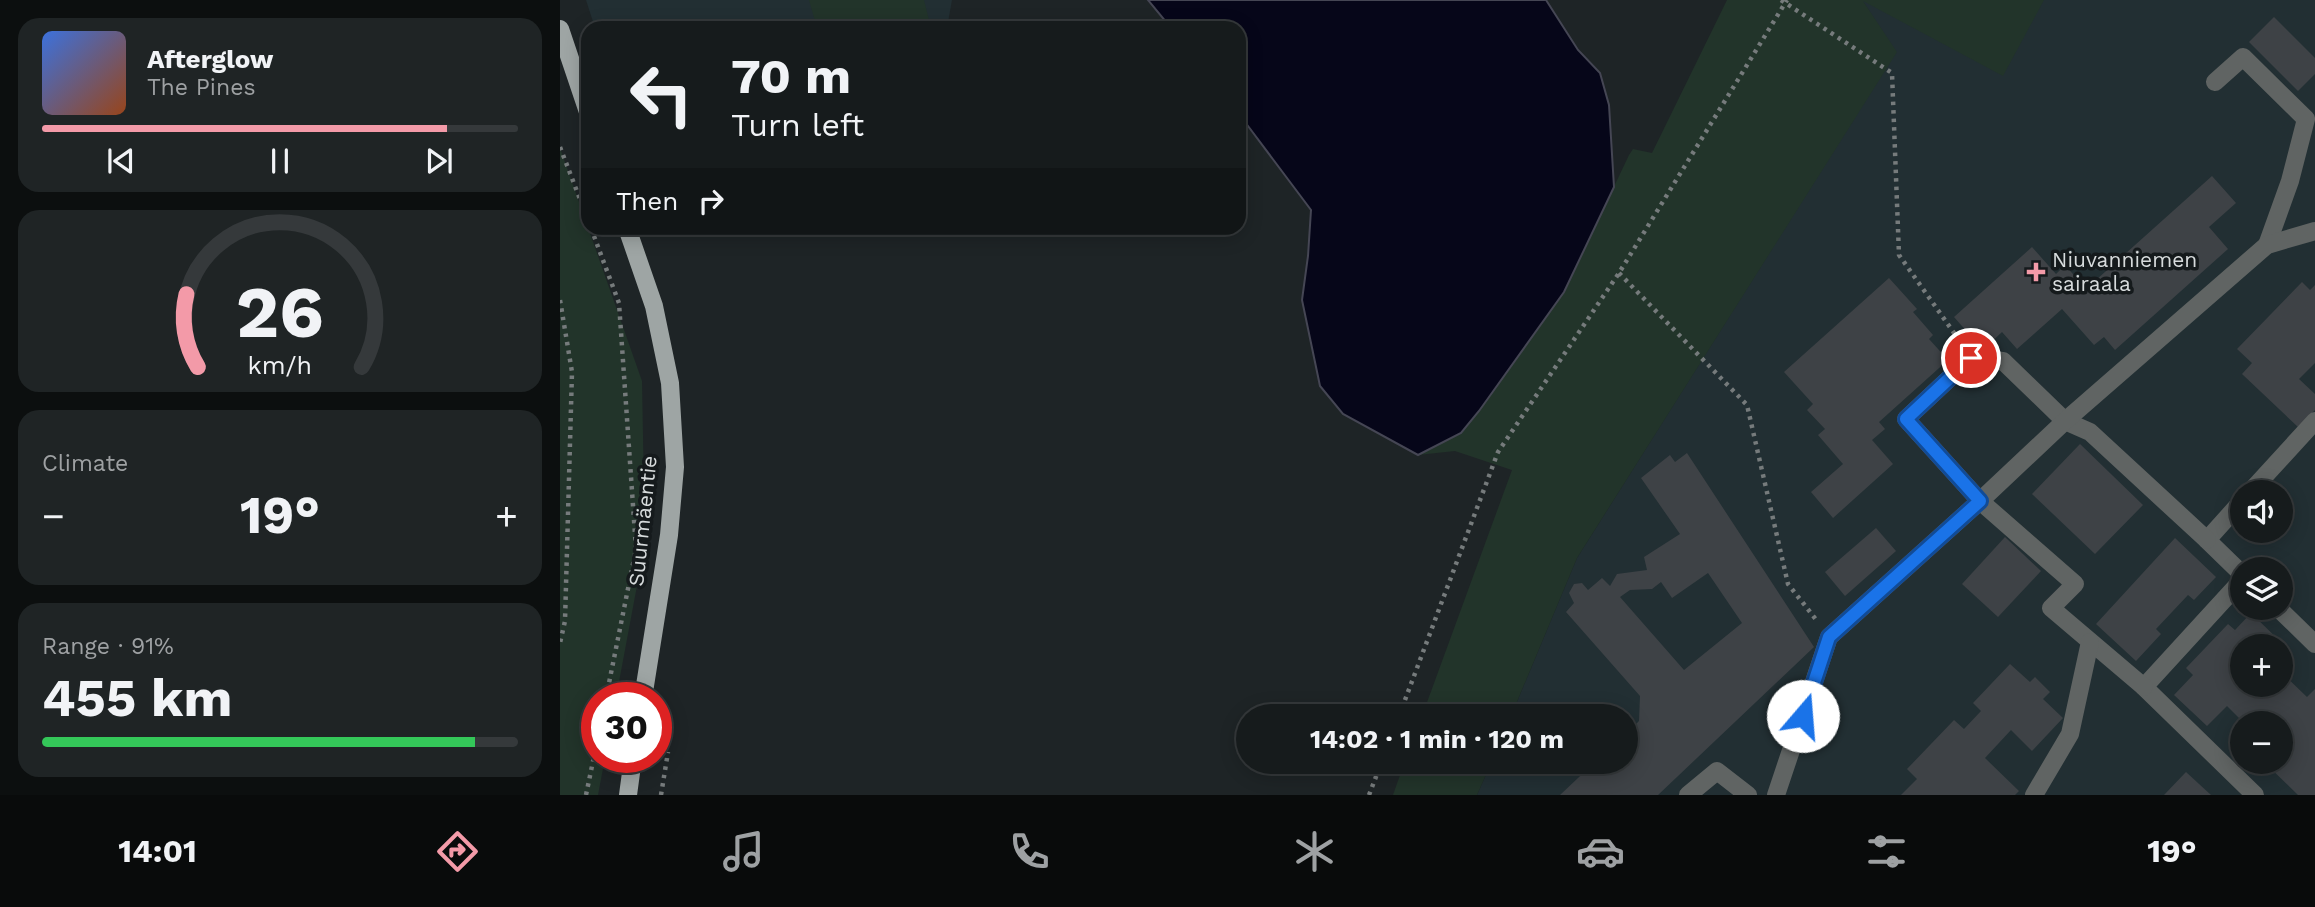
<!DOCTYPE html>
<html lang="en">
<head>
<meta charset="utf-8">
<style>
  :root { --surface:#161b1c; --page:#1f2425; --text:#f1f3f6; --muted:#9ea1a3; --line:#35393b; --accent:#f39aa8 }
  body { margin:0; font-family:"Work Sans",sans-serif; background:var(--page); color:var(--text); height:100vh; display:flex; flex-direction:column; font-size:26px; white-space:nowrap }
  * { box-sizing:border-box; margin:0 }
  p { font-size:23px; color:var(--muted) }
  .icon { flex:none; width:38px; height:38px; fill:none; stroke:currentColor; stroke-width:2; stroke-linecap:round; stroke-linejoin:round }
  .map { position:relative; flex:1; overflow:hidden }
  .drawer { display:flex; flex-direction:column; gap:18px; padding:18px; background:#0c0f0f; width:560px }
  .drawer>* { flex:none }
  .top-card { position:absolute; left:21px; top:21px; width:665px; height:214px; border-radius:21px; box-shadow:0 4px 18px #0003,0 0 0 2px var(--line); background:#161b1c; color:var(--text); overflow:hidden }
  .tools { position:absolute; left:1670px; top:480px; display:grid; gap:14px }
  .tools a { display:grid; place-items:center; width:63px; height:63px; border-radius:50%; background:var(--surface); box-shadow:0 4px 18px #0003,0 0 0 2px var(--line); font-size:35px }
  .speed { position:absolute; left:21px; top:682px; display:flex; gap:14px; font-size:35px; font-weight:700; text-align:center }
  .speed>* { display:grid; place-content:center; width:91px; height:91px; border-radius:50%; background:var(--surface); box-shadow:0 4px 18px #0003,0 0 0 2px var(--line); line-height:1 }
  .speed .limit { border:10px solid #d22; background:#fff; color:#111 }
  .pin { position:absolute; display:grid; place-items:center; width:60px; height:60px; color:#fff; margin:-30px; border:4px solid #fff; border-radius:50%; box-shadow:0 2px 7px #0007 }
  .me { position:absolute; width:77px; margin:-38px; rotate:18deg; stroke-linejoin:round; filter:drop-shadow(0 0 5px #0008) }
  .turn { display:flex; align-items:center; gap:24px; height:147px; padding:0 35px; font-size:32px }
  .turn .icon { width:91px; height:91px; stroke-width:2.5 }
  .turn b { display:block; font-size:49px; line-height:60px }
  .then { display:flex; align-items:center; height:66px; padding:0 35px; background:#0003; gap:14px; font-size:26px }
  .big { font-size:52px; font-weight:700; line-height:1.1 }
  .drawer .card { flex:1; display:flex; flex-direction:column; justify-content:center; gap:10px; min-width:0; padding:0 24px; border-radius:21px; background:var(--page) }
  .drawer .dial { align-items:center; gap:0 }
  .dial svg { height:182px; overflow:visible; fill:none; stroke:var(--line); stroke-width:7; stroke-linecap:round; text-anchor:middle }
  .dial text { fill:var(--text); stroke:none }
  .song { display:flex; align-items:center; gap:21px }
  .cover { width:84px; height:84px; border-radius:10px; background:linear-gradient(135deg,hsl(220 70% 55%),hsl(20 70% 35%)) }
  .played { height:7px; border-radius:4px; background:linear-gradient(90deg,var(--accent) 85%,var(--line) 85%) }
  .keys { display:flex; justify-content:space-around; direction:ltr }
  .heat { display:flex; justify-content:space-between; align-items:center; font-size:38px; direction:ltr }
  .charge { height:10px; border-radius:5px; background:linear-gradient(90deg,#34c759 91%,var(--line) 0) }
  .trip { position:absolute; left:676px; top:704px; width:402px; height:70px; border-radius:35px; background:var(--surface); box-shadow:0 4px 18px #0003,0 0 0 2px var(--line); font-weight:700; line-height:70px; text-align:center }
  .tab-bar { display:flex; height:112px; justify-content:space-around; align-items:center; background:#090b0b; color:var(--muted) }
  .tab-bar .icon { width:49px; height:49px }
  .tab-bar .selected { color:var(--accent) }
  .tab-bar b { font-size:32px; color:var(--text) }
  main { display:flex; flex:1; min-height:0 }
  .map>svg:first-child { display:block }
</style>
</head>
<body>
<main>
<section class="drawer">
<div class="card">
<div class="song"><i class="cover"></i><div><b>Afterglow</b><p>The Pines</p></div></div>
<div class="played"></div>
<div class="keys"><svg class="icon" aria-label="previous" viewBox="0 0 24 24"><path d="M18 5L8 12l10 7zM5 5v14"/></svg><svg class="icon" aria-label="pause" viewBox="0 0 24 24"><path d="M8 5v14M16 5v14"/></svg><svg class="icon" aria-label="next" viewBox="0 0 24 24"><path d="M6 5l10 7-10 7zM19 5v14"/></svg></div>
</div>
<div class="card dial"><svg viewBox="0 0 100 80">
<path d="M14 69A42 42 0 1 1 86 69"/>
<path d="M14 69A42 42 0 0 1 9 37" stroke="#f39aa8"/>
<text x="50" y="56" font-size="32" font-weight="700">26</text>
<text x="50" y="72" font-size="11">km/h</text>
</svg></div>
<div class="card"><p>Climate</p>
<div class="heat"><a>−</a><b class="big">19°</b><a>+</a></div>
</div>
<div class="card"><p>Range · 91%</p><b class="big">455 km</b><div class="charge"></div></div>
</section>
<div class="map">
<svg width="1755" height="795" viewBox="0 0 1755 795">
  <rect width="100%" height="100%" fill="#1e2426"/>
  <g fill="#222f33" fill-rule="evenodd">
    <polygon points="26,0 392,0 387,28 35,28"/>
    <path d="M 1302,0 L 1755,0 L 1755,795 L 917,795 L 932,761 L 1066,761 L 1066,716 L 951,716 L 1017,558 L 1336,52 ZM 1682,492 L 1720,492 L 1720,530 L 1682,530 ZM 1682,569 L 1720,569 L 1720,607 L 1682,607 ZM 1682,646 L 1720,646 L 1720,684 L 1682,684 ZM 1682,723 L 1720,723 L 1720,761 L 1682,761 Z"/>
  </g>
  <g fill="#22342a">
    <polygon points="249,0 364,0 371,28 257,28"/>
    <polygon points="1167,0 1484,0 1443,76 1303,1 1337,52 1017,558 951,716 862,716 952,470 895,451 858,455 901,433 1004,292 1069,155 1073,149 1092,153"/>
    <polygon points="0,148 82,381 85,543 56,698 37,698 37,758 45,758 38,795 0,795"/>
    <polygon points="845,761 932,761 917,795 833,795"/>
  </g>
  <polygon fill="#060619" stroke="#454654" stroke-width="2" points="588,0 986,0 1018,50 1040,73 1049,105 1054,187 1004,292 919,411 901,433 858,455 783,414 760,386 742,300 748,256 751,210 679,114 679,28 611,28"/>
  <g fill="#3e4246" fill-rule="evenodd">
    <polygon points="1714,17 1755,58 1755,74 1738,91 1689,42"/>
    <polygon points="1652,176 1676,203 1649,227 1668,249 1555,350 1544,337 1534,345 1502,309 1457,349 1442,332 1423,350 1394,317 1472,247 1496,274 1505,265 1526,289"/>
    <polygon points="1329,278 1357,309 1353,312 1373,335 1369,339 1388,360 1319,422 1325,429 1312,440 1333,464 1273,518 1251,492 1283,464 1258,435 1265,429 1247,410 1253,404 1224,372"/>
    <polygon points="1742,282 1750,290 1755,285 1755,363 1739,379 1755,394 1755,410 1738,427 1682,374 1692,363 1677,349"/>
    <polygon points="1520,444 1583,505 1535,554 1472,494"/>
    <path d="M 1127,453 L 1254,647 L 1098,795 L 1000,795 L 1036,761 L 1066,761 L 1066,734 L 1079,721 L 1080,696 L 1006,612 L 1014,603 L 1009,593 L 1014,584 L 1022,583 L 1028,590 L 1042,578 L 1050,586 L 1057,574 L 1087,570 L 1084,557 L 1120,534 L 1081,478 L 1110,455 L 1115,462 ZM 1148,573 L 1182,623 L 1124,670 L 1060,597 L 1070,590 L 1092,589 L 1101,582 L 1112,598 Z"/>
    <polygon points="1316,528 1336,551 1285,596 1265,572"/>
    <polygon points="1445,537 1481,571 1438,617 1402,584"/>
    <polygon points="1615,538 1656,577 1634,600 1628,595 1596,629 1601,634 1576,661 1536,624"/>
    <polygon points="1691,613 1726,647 1720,653 1720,646 1682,646 1682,684 1720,684 1720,671 1747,697 1755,689 1755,795 1738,795 1703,761 1720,761 1720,723 1684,723 1667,706 1647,726 1614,695 1633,675 1626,668 1668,624 1675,630"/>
    <polygon points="1450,664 1470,682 1475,677 1490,692 1483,699 1503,718 1472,751 1451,730 1425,758 1459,791 1455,795 1341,795 1357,779 1347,769 1394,720 1404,729 1421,711 1413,703"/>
    <polygon points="1626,772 1651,795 1604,795"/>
  </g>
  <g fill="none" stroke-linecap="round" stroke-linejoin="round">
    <g stroke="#767b7c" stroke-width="4.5" stroke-dasharray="3.5 5" stroke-linecap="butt">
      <polyline points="1221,0 1332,73 1339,255 1399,340"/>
      <polyline points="0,147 28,220"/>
      <polyline points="31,228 59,303 76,549 46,698"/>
      <polyline points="1059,273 1187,405 1228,584 1258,622"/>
      <polyline points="0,300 12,372 5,621 0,643"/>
      <polyline points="839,716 938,452 1059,273 1227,0"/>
      <polyline points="26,795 37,742"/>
      <polyline points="101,795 108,752"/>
      <polyline points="809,795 822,761"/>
    </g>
    <g stroke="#606463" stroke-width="18">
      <polyline points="1655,82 1683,57 1746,119 1730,181 1707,245"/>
      <polyline points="1690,492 1755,421"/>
      <polyline points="1682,501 1647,540 1682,574"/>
      <polyline points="1682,580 1584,687 1695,795"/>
      <polyline points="1717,607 1755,644"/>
      <polyline points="1584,687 1491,608 1515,584 1420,501 1346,419 1411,358 1443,361 1505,421 1530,432 1647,540"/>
      <polyline points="1128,795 1157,771 1188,795"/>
      <polyline points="1216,795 1269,637 1420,501 1505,421 1707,245 1755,231"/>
      <polyline points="1474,795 1510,734 1530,642"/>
    </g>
    <g stroke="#9ea5a4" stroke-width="18">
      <polyline points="0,29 28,112"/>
      <polyline points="67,228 94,306 110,383 115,467 109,535 83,698"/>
      <polyline points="68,795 73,758"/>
    </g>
  </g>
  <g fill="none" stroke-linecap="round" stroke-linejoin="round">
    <defs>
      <polyline id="route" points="1243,716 1269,637 1420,501 1346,419 1411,358"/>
    </defs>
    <use href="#route" stroke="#114b97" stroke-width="18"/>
    <use href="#route" stroke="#1a73e8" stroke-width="12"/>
  </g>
  <path fill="#f39aa8" stroke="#151a1c" stroke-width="2.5" d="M1472.5 261.5h7v7h7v7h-7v7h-7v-7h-7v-7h7z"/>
  <g text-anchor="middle" stroke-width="7" stroke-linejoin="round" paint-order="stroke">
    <g font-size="21" fill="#d7dbdc" stroke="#151a1c" text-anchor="start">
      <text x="1492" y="267">Niuvanniemen<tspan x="1492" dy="24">sairaala</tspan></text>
    </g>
    <g font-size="21" fill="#d7dbdc" stroke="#151a1c">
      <text transform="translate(83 521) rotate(-84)" y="7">Suurmäentie</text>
    </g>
  </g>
</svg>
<div class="tools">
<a><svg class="icon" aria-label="sound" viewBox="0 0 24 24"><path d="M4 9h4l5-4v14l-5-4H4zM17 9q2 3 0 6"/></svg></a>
<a><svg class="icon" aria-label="layers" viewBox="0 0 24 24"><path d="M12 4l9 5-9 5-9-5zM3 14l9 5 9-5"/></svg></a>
<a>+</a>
<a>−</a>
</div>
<div class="speed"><div class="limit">30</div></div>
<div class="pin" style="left:1411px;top:358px;background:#d93025"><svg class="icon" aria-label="arrive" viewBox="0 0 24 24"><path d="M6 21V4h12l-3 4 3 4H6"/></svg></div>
<svg class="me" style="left:1243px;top:716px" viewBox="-20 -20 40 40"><circle r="19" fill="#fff"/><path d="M0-13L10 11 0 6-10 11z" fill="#1a73e8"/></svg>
<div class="trip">14:02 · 1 min · 120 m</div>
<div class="top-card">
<div class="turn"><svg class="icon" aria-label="left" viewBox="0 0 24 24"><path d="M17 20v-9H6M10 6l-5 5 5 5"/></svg><div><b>70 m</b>Turn left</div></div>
<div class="then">Then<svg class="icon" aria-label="right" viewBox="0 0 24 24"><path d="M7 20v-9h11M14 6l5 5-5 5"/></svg></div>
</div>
</div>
</main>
<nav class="tab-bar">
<b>14:01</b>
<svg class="icon selected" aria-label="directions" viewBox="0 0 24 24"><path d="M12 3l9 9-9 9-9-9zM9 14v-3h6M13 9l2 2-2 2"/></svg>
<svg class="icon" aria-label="music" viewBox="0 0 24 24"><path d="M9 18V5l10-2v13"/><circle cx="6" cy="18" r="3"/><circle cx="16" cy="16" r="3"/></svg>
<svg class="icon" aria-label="phone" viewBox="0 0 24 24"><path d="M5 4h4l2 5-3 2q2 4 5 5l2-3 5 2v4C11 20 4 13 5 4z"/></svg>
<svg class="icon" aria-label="climate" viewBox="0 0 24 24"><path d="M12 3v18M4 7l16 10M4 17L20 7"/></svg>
<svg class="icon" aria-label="car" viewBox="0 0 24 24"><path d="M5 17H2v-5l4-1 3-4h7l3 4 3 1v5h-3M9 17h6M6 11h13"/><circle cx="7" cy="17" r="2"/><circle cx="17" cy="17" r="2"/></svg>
<svg class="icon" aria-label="filters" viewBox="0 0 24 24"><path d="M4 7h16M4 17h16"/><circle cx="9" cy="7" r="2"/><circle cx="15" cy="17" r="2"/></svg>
<b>19°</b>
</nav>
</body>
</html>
